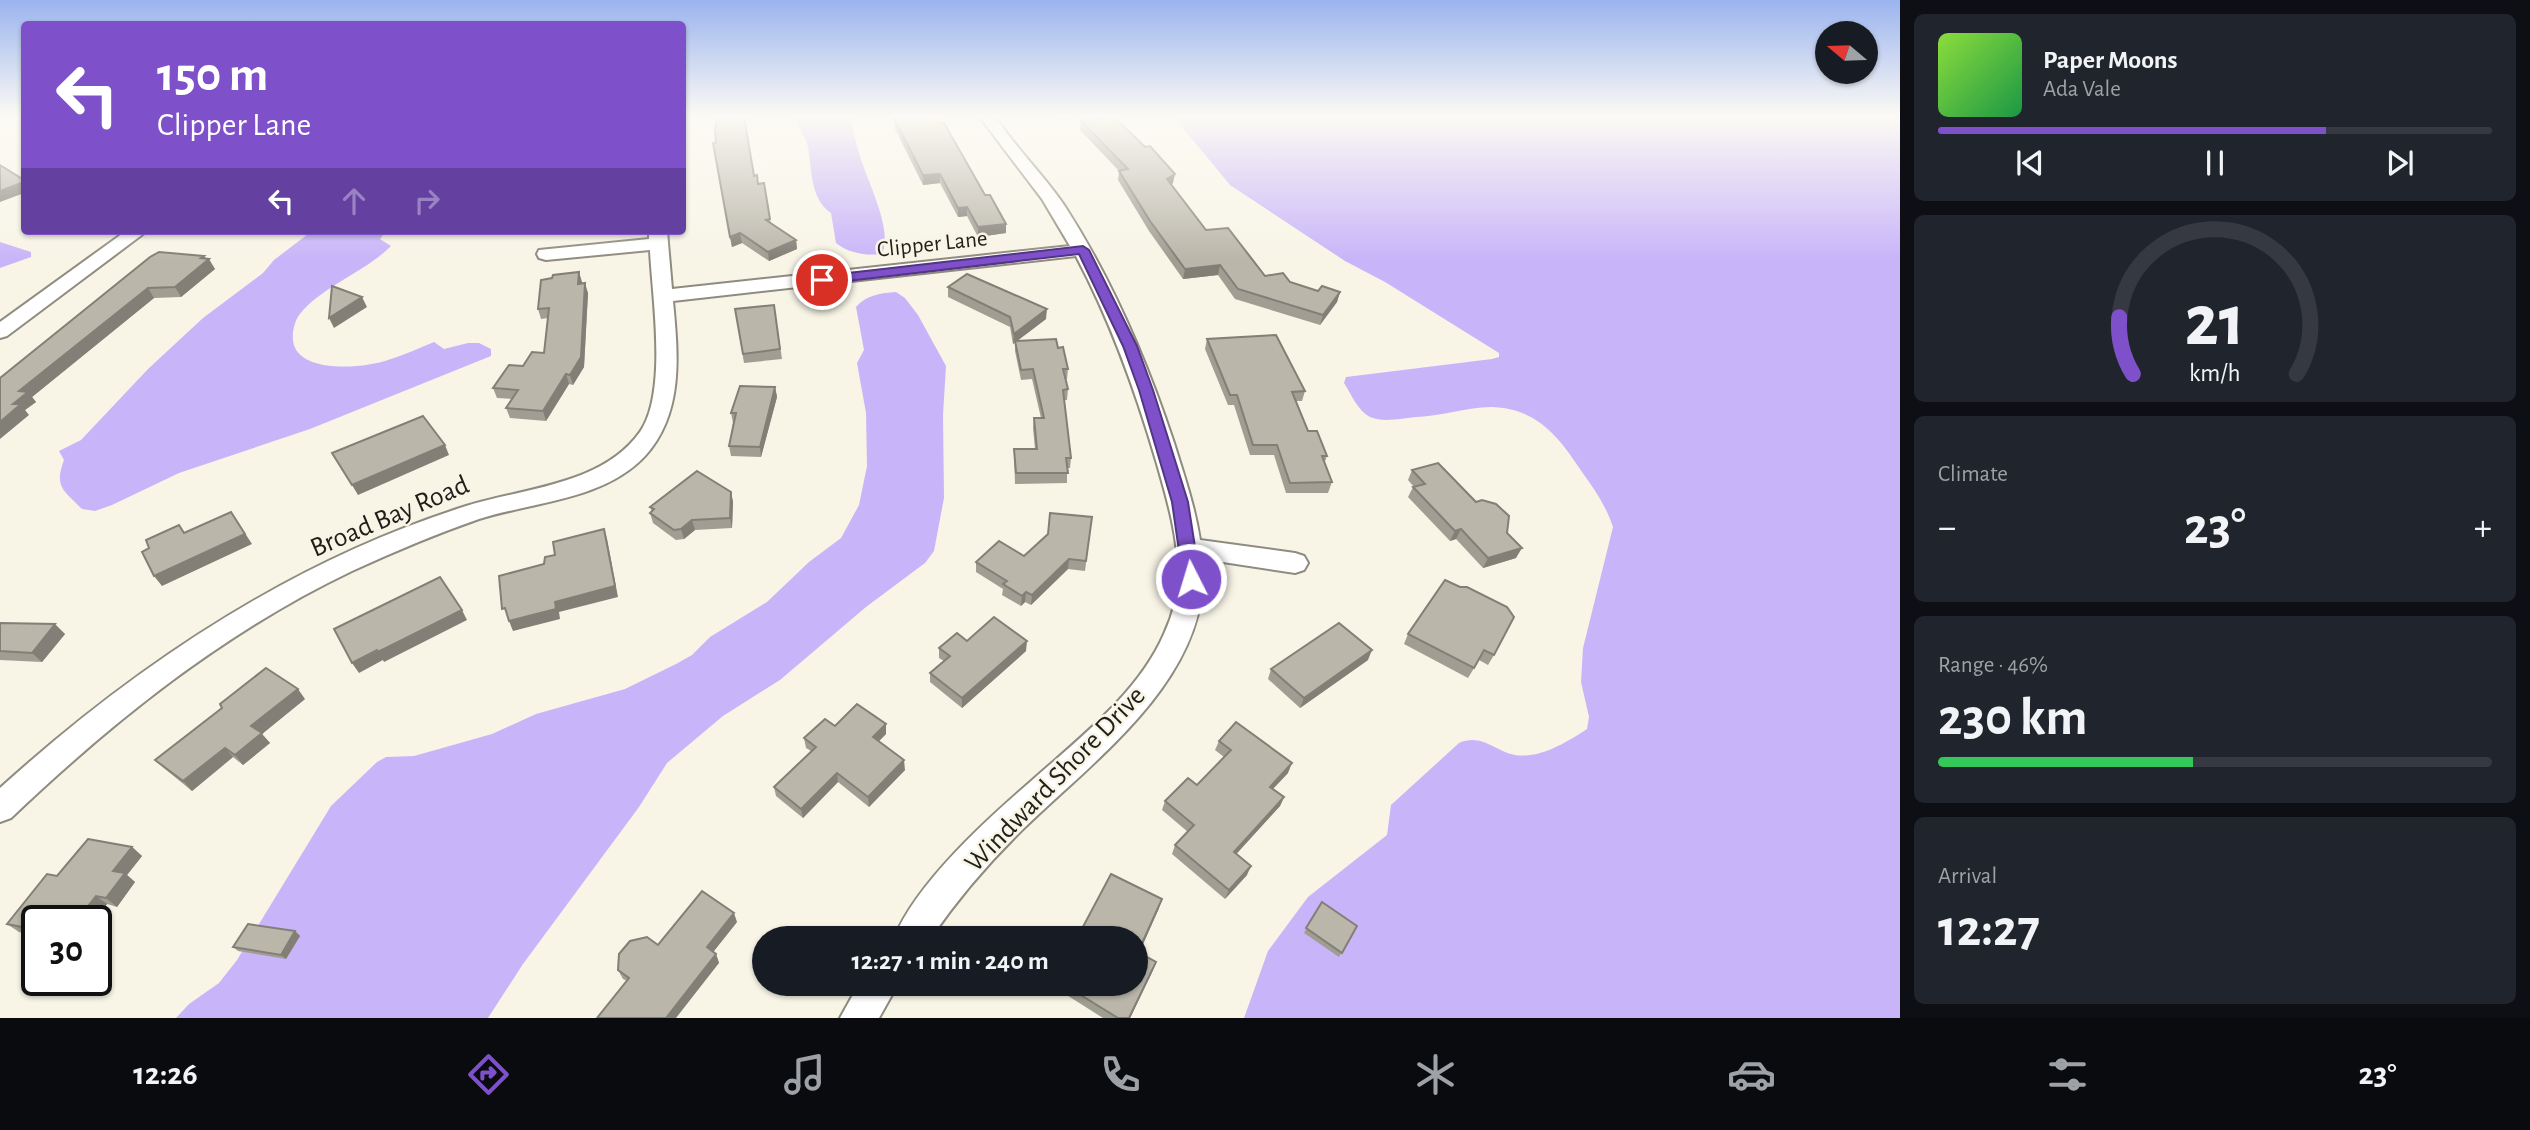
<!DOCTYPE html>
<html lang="en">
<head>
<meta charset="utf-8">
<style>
  :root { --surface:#171b24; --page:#20242c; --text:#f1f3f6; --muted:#9ea1a6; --line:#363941; --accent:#7e51ca }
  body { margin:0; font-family:"Alegreya Sans",sans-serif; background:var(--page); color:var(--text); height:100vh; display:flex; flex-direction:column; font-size:26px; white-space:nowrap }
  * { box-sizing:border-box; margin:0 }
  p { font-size:23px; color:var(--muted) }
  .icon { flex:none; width:38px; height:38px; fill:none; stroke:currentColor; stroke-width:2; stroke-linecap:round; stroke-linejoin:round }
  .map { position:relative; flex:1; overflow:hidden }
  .sheet { display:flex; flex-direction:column; gap:14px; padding:14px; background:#0d0f14; width:630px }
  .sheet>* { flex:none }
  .top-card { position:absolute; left:21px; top:21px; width:665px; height:214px; border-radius:7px; box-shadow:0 2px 5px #0004; background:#7e51ca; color:#fff; overflow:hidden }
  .needle { width:46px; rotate:289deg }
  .tools { position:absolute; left:1815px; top:21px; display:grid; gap:14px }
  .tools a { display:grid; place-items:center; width:63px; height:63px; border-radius:50%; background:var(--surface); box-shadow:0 2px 5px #0004; font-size:35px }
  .speed { position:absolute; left:21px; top:905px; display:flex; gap:14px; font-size:35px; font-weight:700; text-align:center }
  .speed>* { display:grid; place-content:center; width:91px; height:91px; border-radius:50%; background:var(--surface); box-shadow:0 2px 5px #0004; line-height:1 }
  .speed .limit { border:4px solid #111; border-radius:10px; background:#fff; color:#111 }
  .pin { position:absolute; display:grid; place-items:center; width:60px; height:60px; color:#fff; margin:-30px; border:4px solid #fff; border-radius:50%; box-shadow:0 2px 7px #0007 }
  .me { position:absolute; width:77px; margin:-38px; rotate:355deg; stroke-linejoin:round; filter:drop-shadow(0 0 5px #0008) }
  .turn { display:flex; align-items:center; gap:24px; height:147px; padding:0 21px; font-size:32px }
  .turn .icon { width:91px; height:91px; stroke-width:2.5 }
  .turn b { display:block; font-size:49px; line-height:60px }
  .lanes { display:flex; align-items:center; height:66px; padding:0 21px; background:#0003; justify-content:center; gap:35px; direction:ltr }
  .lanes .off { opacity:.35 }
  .big { font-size:52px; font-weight:600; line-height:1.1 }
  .sheet .tile { flex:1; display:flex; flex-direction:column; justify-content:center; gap:10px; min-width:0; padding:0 24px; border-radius:10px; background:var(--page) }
  .sheet .dial { align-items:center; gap:0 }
  .dial svg { height:182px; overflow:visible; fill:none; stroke:var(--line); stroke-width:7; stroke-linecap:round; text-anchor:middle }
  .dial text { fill:var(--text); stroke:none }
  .song { display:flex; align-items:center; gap:21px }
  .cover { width:84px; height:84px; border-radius:10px; background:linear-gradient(135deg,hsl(90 70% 55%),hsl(140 70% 35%)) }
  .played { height:7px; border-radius:4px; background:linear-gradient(90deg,var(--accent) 70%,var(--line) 70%) }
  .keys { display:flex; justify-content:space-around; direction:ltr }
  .heat { display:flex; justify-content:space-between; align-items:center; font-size:38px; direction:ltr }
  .charge { height:10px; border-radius:5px; background:linear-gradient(90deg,#34c759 46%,var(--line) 0) }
  .trip { position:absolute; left:752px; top:926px; width:396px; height:70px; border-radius:35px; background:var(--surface); box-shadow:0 2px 5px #0004; font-weight:600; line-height:70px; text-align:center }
  .tab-bar { display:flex; height:112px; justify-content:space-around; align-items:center; background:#090b0e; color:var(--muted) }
  .tab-bar .icon { width:49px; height:49px }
  .tab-bar .current { color:var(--accent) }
  .tab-bar b { font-size:32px; color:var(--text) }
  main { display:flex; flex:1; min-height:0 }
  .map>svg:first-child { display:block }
</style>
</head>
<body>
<main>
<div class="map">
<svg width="1900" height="1018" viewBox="0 0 1900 1018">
  <rect width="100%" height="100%" fill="#f8f5e7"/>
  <g fill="#c8b5f9">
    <path d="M 793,116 L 849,116 C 853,128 855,141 859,153 C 866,179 894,230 882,254 C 866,256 848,253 836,243 L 831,213 C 810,199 812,170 808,147 C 806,137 798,125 793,116 Z"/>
    <path d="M 1173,116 L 1900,116 L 1900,1018 L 1244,1018 L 1268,951 L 1308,897 L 1387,835 L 1391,805 L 1459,743 C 1482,733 1494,751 1515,755 C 1540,759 1567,742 1587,729 L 1589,717 L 1581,682 L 1583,648 L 1613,527 C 1606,506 1595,490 1582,472 C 1559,437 1537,408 1491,407 C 1467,407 1442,416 1417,417 C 1403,418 1383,423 1370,417 C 1358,411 1351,394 1344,383 L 1346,377 L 1492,359 L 1499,357 L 1499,353 L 1385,282 L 1345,261 L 1230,185 Z"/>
    <path d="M 312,231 L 386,231 L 380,239 L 391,246 C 365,272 321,287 300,314 C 294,321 291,336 294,345 C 303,374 366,368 388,360 C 404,355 419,348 434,342 L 444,349 L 468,343 L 479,343 L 491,349 L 491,356 L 310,429 L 179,473 L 112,505 L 95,511 L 82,509 C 63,490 54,487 64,460 L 59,451 L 81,440 L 148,369 L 203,318 L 263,273 L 274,260 Z"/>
    <polygon points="0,242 31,252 31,257 0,268"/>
    <path d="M 896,292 L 905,298 L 918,315 L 946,366 L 943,415 L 944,498 L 934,551 L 925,563 L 866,607 L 780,680 L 723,716 L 667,763 L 639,807 L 523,964 L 488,1018 L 176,1018 L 189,1004 L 219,983 L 237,960 L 331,806 L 377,762 L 386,757 L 414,756 L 492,734 L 536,714 L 625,689 L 676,664 L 692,655 L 710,637 L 767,602 L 809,562 L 841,538 L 859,505 L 867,466 L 866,413 L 857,363 L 864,350 L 856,307 C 866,295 881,293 896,292 Z"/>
  </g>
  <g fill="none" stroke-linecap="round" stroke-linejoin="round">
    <defs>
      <g id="minor">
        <path d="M 979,116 L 995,116 C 1016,149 1045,176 1066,208 C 1112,280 1147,361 1174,443 C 1184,475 1195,507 1200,540 L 1295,553 L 1304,556 L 1308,563 L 1304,570 L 1295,573 L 1203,559 C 1212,680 1091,761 1016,836 C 985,867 956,901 931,938 L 894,938 C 917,883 984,822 1029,783 C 1077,740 1138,694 1164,634 C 1173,615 1178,594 1178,573 C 1178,536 1167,499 1157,464 C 1136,392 1111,322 1076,256 L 673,301 C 678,354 684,413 645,456 C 604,500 533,502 479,519 C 436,534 393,552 352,571 C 224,632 113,721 11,818 L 0,822 L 0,788 C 135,666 288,563 463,507 C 521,488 602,486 640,432 C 668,392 652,296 650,250 L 546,260 L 539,258 L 537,254 L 539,250 L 649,239 L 649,231 L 667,231 L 672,289 L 1070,246 L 1042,199 Z"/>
        <polygon points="126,231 147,231 7,336 0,338 0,322"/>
        <polygon points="859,984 898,984 879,1018 840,1018"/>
      </g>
    </defs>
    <use href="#minor" stroke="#8f8b7f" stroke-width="4"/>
    <use href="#minor" fill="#fff" fill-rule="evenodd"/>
  </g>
  <g fill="#a09d92">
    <polygon points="893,116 936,116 939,123 1006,233 978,237 967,216 958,217 940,183 923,185 895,129"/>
    <polygon points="1081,121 1173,183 1171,185 1206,230 1265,276 1290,282 1318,291 1340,292 1337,302 1320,325 1235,299 1218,275 1183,279 1149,231 1118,180 1119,171 1080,130"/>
    <polygon points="713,143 754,176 758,184 771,223 796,240 797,249 769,261 742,243 732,247"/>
    <polygon points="204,256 215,269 181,297 154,298 32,397 36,402 25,410 29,415 0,378 150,257"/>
    <polygon points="579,272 582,284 588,293 584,367 573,385 569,384 546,421 510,418 506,408 512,399 497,398 493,388 523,366 544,353 548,318 541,319 538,309 552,278"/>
    <polygon points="948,287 1046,319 1017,341 1058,348 1068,369 1067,379 1065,379 1068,389 1067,400 1064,400 1071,458 1070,468 1067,468 1067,483 1015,484 1014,449 1035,449 1033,428 1034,418 1041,418 1032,379 1021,380 1015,351 1015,342 1013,344 1010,327 948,297"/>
    <polygon points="774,305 782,359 744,363 735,309"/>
    <polygon points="1207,339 1305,391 1302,401 1296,401 1308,431 1327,456 1324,464 1332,482 1328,493 1286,493 1274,455 1250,455 1234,405 1228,405 1205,349"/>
    <polygon points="775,387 777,397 761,457 731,456 729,446 733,423 731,413"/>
    <polygon points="1412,470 1507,533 1516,558 1483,568 1456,539 1450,541 1408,497 1413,487 1414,487 1408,480"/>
    <polygon points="731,492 733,502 732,528 695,530 684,539 676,540 653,523 650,513 652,511 650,507"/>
    <polygon points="1092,517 1085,571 1068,569 1031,605 1025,602 1021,606 1002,595 1003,589 976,572 976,562 1024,556"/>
    <polygon points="1445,580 1494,655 1488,665 1479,660 1468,678 1404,644 1408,634"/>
    <polygon points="0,623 65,634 42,662 0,660"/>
    <polygon points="967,641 1026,651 962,708 930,682 930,673 944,661 939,658 939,648"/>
    <polygon points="1368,660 1300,708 1268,679 1271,669"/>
    <polygon points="305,699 262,734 270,743 243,765 233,757 192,791 165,769 155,760"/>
    <polygon points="835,726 886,734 879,741 905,770 869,807 838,782 803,818 776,796 774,787 811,751 806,748 804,738"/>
    <polygon points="1219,741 1288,773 1273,789 1284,797 1280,806 1236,854 1247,875 1225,899 1172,854 1175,845 1188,832 1162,810 1165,801 1197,785 1224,757 1215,750"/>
    <polygon points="132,847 142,856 127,875 135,882 117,907 107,904 95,920 37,920 37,936 19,932 7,924 57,876"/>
    <polygon points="1322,902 1357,926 1339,957 1304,933"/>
    <polygon points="1159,908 1139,953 1153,970 1130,1018 1103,1018 1054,987 1055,984 1136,984 1136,938"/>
    <polygon points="737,922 713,952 716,954 719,963 627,981 623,979 618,970 658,945"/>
    <polygon points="295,931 300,936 286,959 238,951 233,947"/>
  </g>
  <g fill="#827f77">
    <polygon points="1059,116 1082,116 1082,117 1058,121"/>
    <polygon points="940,174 940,183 923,185 923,175"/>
    <polygon points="1175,174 1173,183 1165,188 1167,179"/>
    <polygon points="24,182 24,193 0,202 0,191"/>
    <polygon points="967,207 967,216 958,217 958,208"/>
    <polygon points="1006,224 1006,233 978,237 978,227"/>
    <polygon points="740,233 742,243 732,247 730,237"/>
    <polygon points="796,240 797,249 769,261 768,252"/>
    <polygon points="204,256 207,261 209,259 215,269 181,297 175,287"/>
    <polygon points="1220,265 1218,275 1183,279 1185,269"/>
    <polygon points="579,272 582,282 581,294 578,284"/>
    <polygon points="585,283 588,293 584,367 573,385 570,375"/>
    <polygon points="148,288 154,298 32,397 36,402 25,410 29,415 0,439 0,422 13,404 19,391"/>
    <polygon points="1340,292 1337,302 1320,325 1323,315"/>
    <polygon points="362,297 367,307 334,328 329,318"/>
    <polygon points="1047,309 1046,319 1013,344 1014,334"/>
    <polygon points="566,374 569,384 546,421 543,411"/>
    <polygon points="775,387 777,397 761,457 760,447"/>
    <polygon points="445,445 449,455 358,495 352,485"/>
    <polygon points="731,492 733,502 732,528 730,518"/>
    <polygon points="231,512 252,544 162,586 154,576"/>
    <polygon points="692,520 695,530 684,539 681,529"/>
    <polygon points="604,529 607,539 618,597 559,612 560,619 513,631 509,621 555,602"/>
    <polygon points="1461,529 1456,539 1450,541 1455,531"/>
    <polygon points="1522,548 1516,558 1483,568 1488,558"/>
    <polygon points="1069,559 1068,569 1031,605 1032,595"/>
    <polygon points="1026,592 1025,602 1021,606 1022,596"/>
    <polygon points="462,610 467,620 384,662 383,660 359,673 352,663"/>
    <polygon points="55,624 65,634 42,662 32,653"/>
    <polygon points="1027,641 1026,651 962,708 962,698"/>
    <polygon points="1372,650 1368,660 1300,708 1304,698"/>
    <polygon points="298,689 305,699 262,734 270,743 243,765 235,755 251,726"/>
    <polygon points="886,724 886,734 873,747 873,737"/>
    <polygon points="225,748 233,757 192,791 183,781"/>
    <polygon points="904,760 905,770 869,807 868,797"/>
    <polygon points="1292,763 1288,773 1266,796 1270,787"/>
    <polygon points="837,773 838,782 803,818 801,809"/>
    <polygon points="1284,797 1280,806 1230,861 1234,852"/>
    <polygon points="132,847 142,856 127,875 135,882 117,907 106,898 113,871"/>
    <polygon points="1251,866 1247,875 1225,899 1229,890"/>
    <polygon points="96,896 107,904 95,920 77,920"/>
    <polygon points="1162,899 1159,908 1136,960 1138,952"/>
    <polygon points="734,913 737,922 710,956 707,947"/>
    <polygon points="295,931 300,936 286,959 281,955"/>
    <polygon points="716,954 719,963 676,1018 666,1018"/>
    <polygon points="1156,962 1153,970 1130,1018 1129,1018"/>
  </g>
  <g fill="#bab6aa" stroke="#827f77" stroke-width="2">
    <polygon points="718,116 744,116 754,176 757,175 758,184 764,183 770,219 766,220 796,240 768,252 740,233 730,237 713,143 716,143 715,130"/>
    <polygon points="894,116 936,116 939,123 944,123 985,195 990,195 1006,224 978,227 967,207 958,208 940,174 923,175 895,120"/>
    <polygon points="1113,116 1145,147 1150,146 1175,174 1167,179 1206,230 1228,228 1265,276 1283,273 1290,282 1318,291 1322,286 1340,292 1323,315 1238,289 1220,265 1185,269 1150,221 1119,171 1128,169 1081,121"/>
    <polygon points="0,165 24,180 24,182 0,191"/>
    <polygon points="159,252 204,256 201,258 209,259 175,287 148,288 19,391 28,392 13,404 21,404 0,422 0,378 150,257"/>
    <polygon points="579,272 578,284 585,283 581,357 570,375 566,374 543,411 506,408 518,390 493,388 509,365 523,366 532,352 544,353 549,308 538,309 541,280 552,278 553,275"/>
    <polygon points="967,274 1047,309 1014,334 1010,317 948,287"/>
    <polygon points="332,286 362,297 329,318"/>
    <polygon points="774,305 780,349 743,354 735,309"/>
    <polygon points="1276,335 1305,391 1292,392 1308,431 1317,431 1327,456 1322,456 1332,482 1290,483 1277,445 1253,445 1237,395 1230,395 1207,339"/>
    <polygon points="1056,339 1058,348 1063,347 1068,369 1063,369 1068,389 1063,390 1071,458 1066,458 1068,473 1016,473 1014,449 1037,449 1034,418 1044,418 1033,369 1021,370 1015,341"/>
    <polygon points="740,386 775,387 760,447 729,446 736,413 731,413"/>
    <polygon points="423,416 445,445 352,485 332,453"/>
    <polygon points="1438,463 1476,502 1482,500 1496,504 1509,516 1507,533 1522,548 1488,558 1461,529 1455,531 1413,487 1425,484 1412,470"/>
    <polygon points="697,471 731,492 730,518 692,520 681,529 674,530 650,513 654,509 650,507"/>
    <polygon points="231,512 245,534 154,576 142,552 149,548 146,540 179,525 184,533"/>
    <polygon points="1050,513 1092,517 1086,561 1069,559 1032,595 1026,592 1022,596 1003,584 1007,581 976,562 999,541 1024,556 1048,534"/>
    <polygon points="604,529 615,586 555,602 556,609 509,621 505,608 502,609 499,576 544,564 545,557 555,555 553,542"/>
    <polygon points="440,577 462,610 378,652 377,650 352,663 334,629"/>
    <polygon points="1445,580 1460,587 1467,587 1507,607 1514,617 1494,655 1484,650 1474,668 1408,634"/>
    <polygon points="994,617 1027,641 962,698 930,673 950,656 939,648 957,633 967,641"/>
    <polygon points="0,623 55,624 32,653 0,651"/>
    <polygon points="1339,623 1372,650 1304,698 1271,669"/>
    <polygon points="266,668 298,689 251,726 262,733 235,755 225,748 183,781 155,760 222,708 220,704"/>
    <polygon points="857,704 886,724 873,737 904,760 868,797 837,773 801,809 774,787 816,747 804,738 825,719 835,726"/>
    <polygon points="1236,722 1292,763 1270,787 1284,797 1234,852 1251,866 1229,890 1175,845 1194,825 1165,801 1188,778 1197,785 1231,750 1219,741"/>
    <polygon points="88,839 132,847 113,871 125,873 106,898 96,896 77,920 37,920 37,930 7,924 47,874 57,876"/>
    <polygon points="1111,874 1162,899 1138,952 1156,962 1129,1018 1118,1018 1063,984 1136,984 1136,938 1077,938"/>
    <polygon points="702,891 734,913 707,947 716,954 666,1018 597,1018 629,978 618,970 619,954 630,941 647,937 658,945"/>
    <polygon points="1322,902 1357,926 1342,953 1306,928"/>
    <polygon points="248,924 295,931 281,955 233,947"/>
  </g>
  <linearGradient id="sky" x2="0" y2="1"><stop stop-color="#9bb4ef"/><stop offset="0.45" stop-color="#fcfaf4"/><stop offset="1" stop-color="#fcfaf4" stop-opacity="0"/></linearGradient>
  <rect width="1900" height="259" fill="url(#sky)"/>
  <polygon fill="#7e51ca" stroke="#523583" stroke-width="2" points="1083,246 1089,250 1137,346 1153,390 1188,502 1200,579 1197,584 1185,584 1183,579 1172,502 1139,390 1123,346 1079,254 822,284 816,280 822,276"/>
  <g text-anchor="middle" stroke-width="5" stroke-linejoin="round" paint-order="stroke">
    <g font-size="23" fill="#1f1e19" stroke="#f8f5e7">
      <text transform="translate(932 243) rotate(-6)" y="8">Clipper Lane</text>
    </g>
    <g font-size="28" fill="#1f1e19" stroke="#f8f5e7">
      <text transform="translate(389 515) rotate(-23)" y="10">Broad Bay Road</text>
      <text transform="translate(1054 778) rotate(-46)" y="10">Windward Shore Drive</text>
    </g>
  </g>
</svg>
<div class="tools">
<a><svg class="needle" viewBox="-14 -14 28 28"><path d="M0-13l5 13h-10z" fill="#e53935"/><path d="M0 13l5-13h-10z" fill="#9ea1a6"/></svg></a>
</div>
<div class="speed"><div class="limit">30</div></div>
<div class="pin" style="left:822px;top:280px;background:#d93025"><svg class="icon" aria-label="arrive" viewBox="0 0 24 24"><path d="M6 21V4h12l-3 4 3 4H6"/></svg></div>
<svg class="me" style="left:1191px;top:579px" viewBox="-20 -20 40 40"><circle r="17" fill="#7e51ca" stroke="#fff" stroke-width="3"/><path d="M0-11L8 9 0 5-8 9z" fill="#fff"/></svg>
<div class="trip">12:27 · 1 min · 240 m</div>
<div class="top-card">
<div class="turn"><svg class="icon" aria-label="left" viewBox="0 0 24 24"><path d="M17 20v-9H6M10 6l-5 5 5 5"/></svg><div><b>150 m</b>Clipper Lane</div></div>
<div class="lanes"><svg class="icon" aria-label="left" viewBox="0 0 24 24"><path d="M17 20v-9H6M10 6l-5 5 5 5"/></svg><svg class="icon off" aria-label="ahead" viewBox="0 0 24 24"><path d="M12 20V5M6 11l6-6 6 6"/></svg><svg class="icon off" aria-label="right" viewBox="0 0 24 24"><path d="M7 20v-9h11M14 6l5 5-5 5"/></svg></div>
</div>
</div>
<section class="sheet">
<div class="tile">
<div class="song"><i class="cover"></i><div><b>Paper Moons</b><p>Ada Vale</p></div></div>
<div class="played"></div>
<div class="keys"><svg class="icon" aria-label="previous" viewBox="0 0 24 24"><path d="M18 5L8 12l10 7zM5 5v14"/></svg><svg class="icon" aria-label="pause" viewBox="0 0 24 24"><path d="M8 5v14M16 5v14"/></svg><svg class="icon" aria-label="next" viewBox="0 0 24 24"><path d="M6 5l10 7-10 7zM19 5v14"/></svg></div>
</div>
<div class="tile dial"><svg viewBox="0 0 100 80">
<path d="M14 69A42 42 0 1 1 86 69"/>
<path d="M14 69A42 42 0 0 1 8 44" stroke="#7e51ca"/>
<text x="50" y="56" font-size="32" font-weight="700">21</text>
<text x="50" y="72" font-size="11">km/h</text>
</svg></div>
<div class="tile"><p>Climate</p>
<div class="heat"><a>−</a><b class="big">23°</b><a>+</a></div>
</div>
<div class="tile"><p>Range · 46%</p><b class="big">230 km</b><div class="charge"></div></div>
<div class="tile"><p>Arrival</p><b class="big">12:27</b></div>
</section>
</main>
<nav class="tab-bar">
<b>12:26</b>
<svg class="icon current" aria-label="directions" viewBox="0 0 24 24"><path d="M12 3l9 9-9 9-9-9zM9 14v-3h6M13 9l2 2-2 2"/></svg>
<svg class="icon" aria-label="music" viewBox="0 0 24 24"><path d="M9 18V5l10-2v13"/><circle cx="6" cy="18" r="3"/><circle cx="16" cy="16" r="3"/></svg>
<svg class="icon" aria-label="phone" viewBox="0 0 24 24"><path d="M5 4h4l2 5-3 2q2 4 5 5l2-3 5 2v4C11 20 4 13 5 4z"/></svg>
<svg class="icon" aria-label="climate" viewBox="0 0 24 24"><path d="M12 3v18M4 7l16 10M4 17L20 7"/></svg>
<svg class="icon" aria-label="car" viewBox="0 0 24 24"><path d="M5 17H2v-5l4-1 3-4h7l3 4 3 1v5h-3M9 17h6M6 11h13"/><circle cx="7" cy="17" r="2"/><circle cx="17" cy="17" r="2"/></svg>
<svg class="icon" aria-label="filters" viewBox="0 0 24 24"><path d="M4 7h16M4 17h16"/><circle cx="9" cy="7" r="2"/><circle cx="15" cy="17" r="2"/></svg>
<b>23°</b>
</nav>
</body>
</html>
